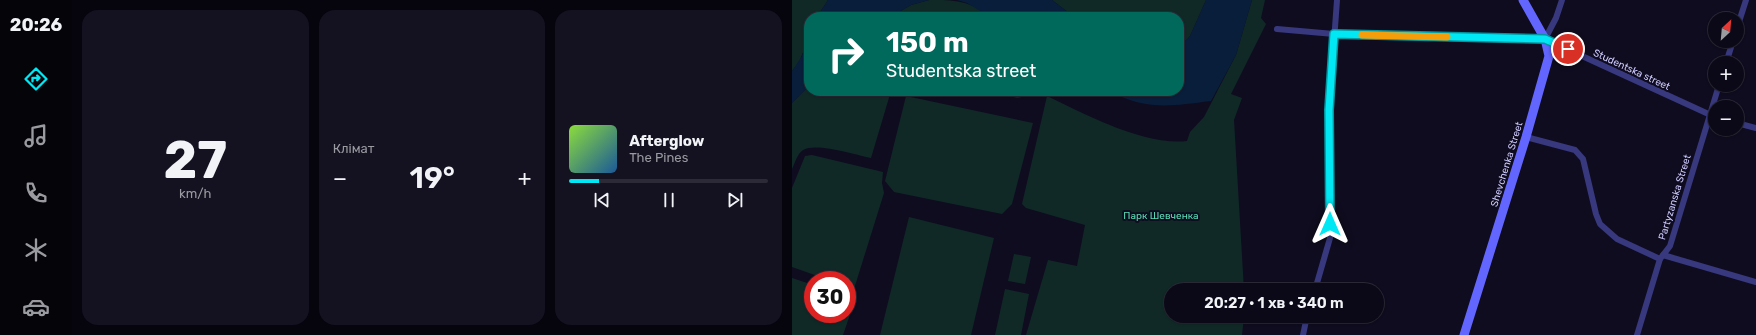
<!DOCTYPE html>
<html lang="uk">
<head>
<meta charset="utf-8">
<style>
  :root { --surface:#0b0917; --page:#141220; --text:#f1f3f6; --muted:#9a9aa1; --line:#2b2a36; --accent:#01e8f4 }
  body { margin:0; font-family:Rubik,sans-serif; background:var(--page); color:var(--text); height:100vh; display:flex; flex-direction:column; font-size:15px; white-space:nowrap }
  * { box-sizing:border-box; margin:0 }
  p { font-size:13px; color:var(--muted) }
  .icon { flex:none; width:22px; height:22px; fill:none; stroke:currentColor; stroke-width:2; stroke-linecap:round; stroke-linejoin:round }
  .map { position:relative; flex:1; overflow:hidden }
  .details { display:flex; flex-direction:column; gap:10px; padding:10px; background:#06050d; width:720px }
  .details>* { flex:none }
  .top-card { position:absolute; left:12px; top:12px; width:380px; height:84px; border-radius:16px; box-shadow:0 1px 3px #0004,0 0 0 1px var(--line); background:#00695c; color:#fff; overflow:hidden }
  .needle { width:26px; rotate:26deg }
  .tools { position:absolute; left:916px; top:12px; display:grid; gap:8px }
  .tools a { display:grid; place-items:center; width:36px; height:36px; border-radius:50%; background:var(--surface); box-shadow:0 1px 3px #0004,0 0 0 1px var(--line); font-size:20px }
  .speed { position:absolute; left:12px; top:271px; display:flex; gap:8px; font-size:20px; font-weight:700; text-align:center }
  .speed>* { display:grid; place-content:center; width:52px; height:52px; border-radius:50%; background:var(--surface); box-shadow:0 1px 3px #0004,0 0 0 1px var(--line); line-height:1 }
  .speed .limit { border:6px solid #d22; background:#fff; color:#111 }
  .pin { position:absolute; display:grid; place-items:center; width:34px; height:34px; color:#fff; margin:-17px; border:2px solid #fff; border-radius:50%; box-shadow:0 1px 4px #0007 }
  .me { position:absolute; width:44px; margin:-22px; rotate:0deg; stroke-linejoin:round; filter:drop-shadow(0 0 3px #0008) }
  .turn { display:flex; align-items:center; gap:14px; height:84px; padding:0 16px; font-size:18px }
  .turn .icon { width:52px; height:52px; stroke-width:2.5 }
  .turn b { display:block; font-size:28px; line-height:34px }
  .big { font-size:30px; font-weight:600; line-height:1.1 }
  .details .widget { flex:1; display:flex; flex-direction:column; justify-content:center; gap:6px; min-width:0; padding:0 14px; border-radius:16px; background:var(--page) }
  .details .dial { align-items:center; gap:0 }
  .dial b { font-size:52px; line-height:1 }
  .song { display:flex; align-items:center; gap:12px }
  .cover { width:48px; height:48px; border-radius:6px; background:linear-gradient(135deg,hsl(90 70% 55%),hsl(210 70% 35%)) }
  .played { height:4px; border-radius:2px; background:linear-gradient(90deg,var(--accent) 15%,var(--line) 15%) }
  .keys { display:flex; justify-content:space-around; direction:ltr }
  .heat { display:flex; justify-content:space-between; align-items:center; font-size:22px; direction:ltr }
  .details .tiles { flex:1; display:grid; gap:10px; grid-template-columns:repeat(3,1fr) }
  .trip { position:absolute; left:372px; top:283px; width:220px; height:40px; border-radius:20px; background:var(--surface); box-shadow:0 1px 3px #0004,0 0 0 1px var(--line); font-weight:600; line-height:40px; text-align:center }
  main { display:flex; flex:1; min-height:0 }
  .tabs { display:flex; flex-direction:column; width:72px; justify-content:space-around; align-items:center; background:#040409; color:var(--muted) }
  .tabs .icon { width:28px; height:28px }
  .tabs .on { color:var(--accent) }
  .tabs b { font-size:18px; color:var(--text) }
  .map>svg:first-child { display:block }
</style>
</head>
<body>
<main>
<nav class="tabs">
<b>20:26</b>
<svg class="icon on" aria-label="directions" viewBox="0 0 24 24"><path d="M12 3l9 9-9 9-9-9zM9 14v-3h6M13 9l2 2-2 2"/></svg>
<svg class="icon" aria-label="music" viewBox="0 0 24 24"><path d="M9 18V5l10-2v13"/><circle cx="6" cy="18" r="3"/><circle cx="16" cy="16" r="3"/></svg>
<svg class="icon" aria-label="phone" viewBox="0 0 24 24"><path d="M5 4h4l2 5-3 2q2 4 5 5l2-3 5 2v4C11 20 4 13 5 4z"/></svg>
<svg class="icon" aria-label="climate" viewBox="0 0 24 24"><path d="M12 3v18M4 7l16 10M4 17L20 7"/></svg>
<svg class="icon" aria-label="car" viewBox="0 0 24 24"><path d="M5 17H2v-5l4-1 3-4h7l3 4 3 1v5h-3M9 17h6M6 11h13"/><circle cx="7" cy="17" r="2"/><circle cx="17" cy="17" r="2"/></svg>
</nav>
<section class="details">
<div class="tiles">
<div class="widget dial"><b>27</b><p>km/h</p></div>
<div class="widget"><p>Клімат</p>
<div class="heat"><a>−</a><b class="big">19°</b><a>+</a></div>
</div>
<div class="widget">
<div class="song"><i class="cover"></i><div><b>Afterglow</b><p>The Pines</p></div></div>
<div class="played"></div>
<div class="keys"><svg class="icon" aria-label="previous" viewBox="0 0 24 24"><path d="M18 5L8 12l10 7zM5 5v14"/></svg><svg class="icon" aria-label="pause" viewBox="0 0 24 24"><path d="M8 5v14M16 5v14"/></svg><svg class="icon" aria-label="next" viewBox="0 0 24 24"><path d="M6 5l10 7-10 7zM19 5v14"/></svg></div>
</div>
</div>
</section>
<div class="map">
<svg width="964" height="335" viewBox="0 0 964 335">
  <rect width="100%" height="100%" fill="#0f0c1f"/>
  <g fill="#102927">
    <path d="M 0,0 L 36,0 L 25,17 L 17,17 C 17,35 13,57 0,71 Z"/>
    <path d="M 137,0 C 163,0 177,0 198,17 L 98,17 L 119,5 Z"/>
    <polygon points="260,0 414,0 398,36 387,48 387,17 282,17"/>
    <path d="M 460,0 L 473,0 L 469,18 L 474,24 L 439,94 L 450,98 L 442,120 L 452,290 L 379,290 L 379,316 L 452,316 L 450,335 L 234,335 L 256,260 L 285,266 L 293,225 L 234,208 L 230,204 L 255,96 C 293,114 352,146 395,141 L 398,132 L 412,117 L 444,55 Z"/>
    <path d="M 17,86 L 17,91 L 99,91 L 79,158 C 65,155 23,142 11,150 C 5,154 3,163 0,169 L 0,103 Z"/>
    <polygon points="202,91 243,91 240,95 225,98"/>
    <polygon points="114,96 241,123 220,204 210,214 102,192 93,181"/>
    <polygon points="20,155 91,172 90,183 92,193 62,289 55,286 55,280 37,280 0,267 0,188 13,156"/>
    <polygon points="117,217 202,238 179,335 88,335"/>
    <polygon points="222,254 239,257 233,284 216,281"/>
    <polygon points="0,278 21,285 21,314 55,314 55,297 63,300 51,335 0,335"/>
    <polygon points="213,289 237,294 229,335 203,335"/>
  </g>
  <g fill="#091e3b">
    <polygon points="36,0 137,0 119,5 98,17 25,17"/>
    <polygon points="165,0 260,0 282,17 198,17 175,3"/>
    <path d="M 414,0 L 460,0 L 444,55 L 419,101 C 378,106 356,111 317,91 L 387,91 L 387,48 L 398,36 Z"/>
    <polygon points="17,30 17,86 0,103 0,71 10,56"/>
  </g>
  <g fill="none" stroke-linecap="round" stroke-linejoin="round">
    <g stroke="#37387e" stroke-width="6">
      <polyline points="945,28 954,0"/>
      <polyline points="485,29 542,34 753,39 923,117"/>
      <polyline points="753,39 764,18 770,0"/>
      <polyline points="934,63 941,41"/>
      <polyline points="945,123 964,128"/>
      <polyline points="734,137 783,150 791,159 804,214 808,224 825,239 868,259"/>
      <polyline points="871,255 964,282"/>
      <polyline points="523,290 538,238 537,110 545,0"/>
      <polyline points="511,335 515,316"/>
      <polyline points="845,335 868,259 878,246 927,85"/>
    </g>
    <polyline stroke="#6266fe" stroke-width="9" points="672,335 734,137 757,56 753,39 731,0"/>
  </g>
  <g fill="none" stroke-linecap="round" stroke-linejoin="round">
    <defs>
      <polyline id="route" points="538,224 537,110 542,34 753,39 776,49"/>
    </defs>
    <use href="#route" stroke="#01979f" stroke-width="10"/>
    <use href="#route" stroke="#01e8f4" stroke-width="7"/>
    <polyline stroke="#f59e0b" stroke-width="7" points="570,35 655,37"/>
  </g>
  <g text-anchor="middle" stroke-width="4" stroke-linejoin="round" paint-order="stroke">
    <g font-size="10" fill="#cecbff" stroke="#0f0c1f">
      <text transform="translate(840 69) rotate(25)" y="4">Studentska street</text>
      <text transform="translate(714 164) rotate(-73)" y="4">Shevchenka Street</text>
      <text transform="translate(882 197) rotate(-73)" y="4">Partyzanska Street</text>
    </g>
    <g font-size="10" fill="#58deb6" stroke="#0f0c1f">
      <text x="369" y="219">Парк Шевченка</text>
    </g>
  </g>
</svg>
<div class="tools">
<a><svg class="needle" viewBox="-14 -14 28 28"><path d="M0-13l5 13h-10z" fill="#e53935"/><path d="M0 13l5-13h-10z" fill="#9a9aa1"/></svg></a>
<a>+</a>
<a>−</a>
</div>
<div class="speed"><div class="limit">30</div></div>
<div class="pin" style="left:776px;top:49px;background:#d93025"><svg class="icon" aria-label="arrive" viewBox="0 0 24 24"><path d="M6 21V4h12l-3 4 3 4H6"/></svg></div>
<svg class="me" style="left:538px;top:224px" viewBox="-20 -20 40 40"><path d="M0-17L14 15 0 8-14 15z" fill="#01e8f4" stroke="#fff" stroke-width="4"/></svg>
<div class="trip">20:27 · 1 хв · 340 m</div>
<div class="top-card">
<div class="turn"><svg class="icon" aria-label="right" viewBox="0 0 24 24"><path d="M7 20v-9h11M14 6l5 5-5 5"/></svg><div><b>150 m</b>Studentska street</div></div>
</div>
</div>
</main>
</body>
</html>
